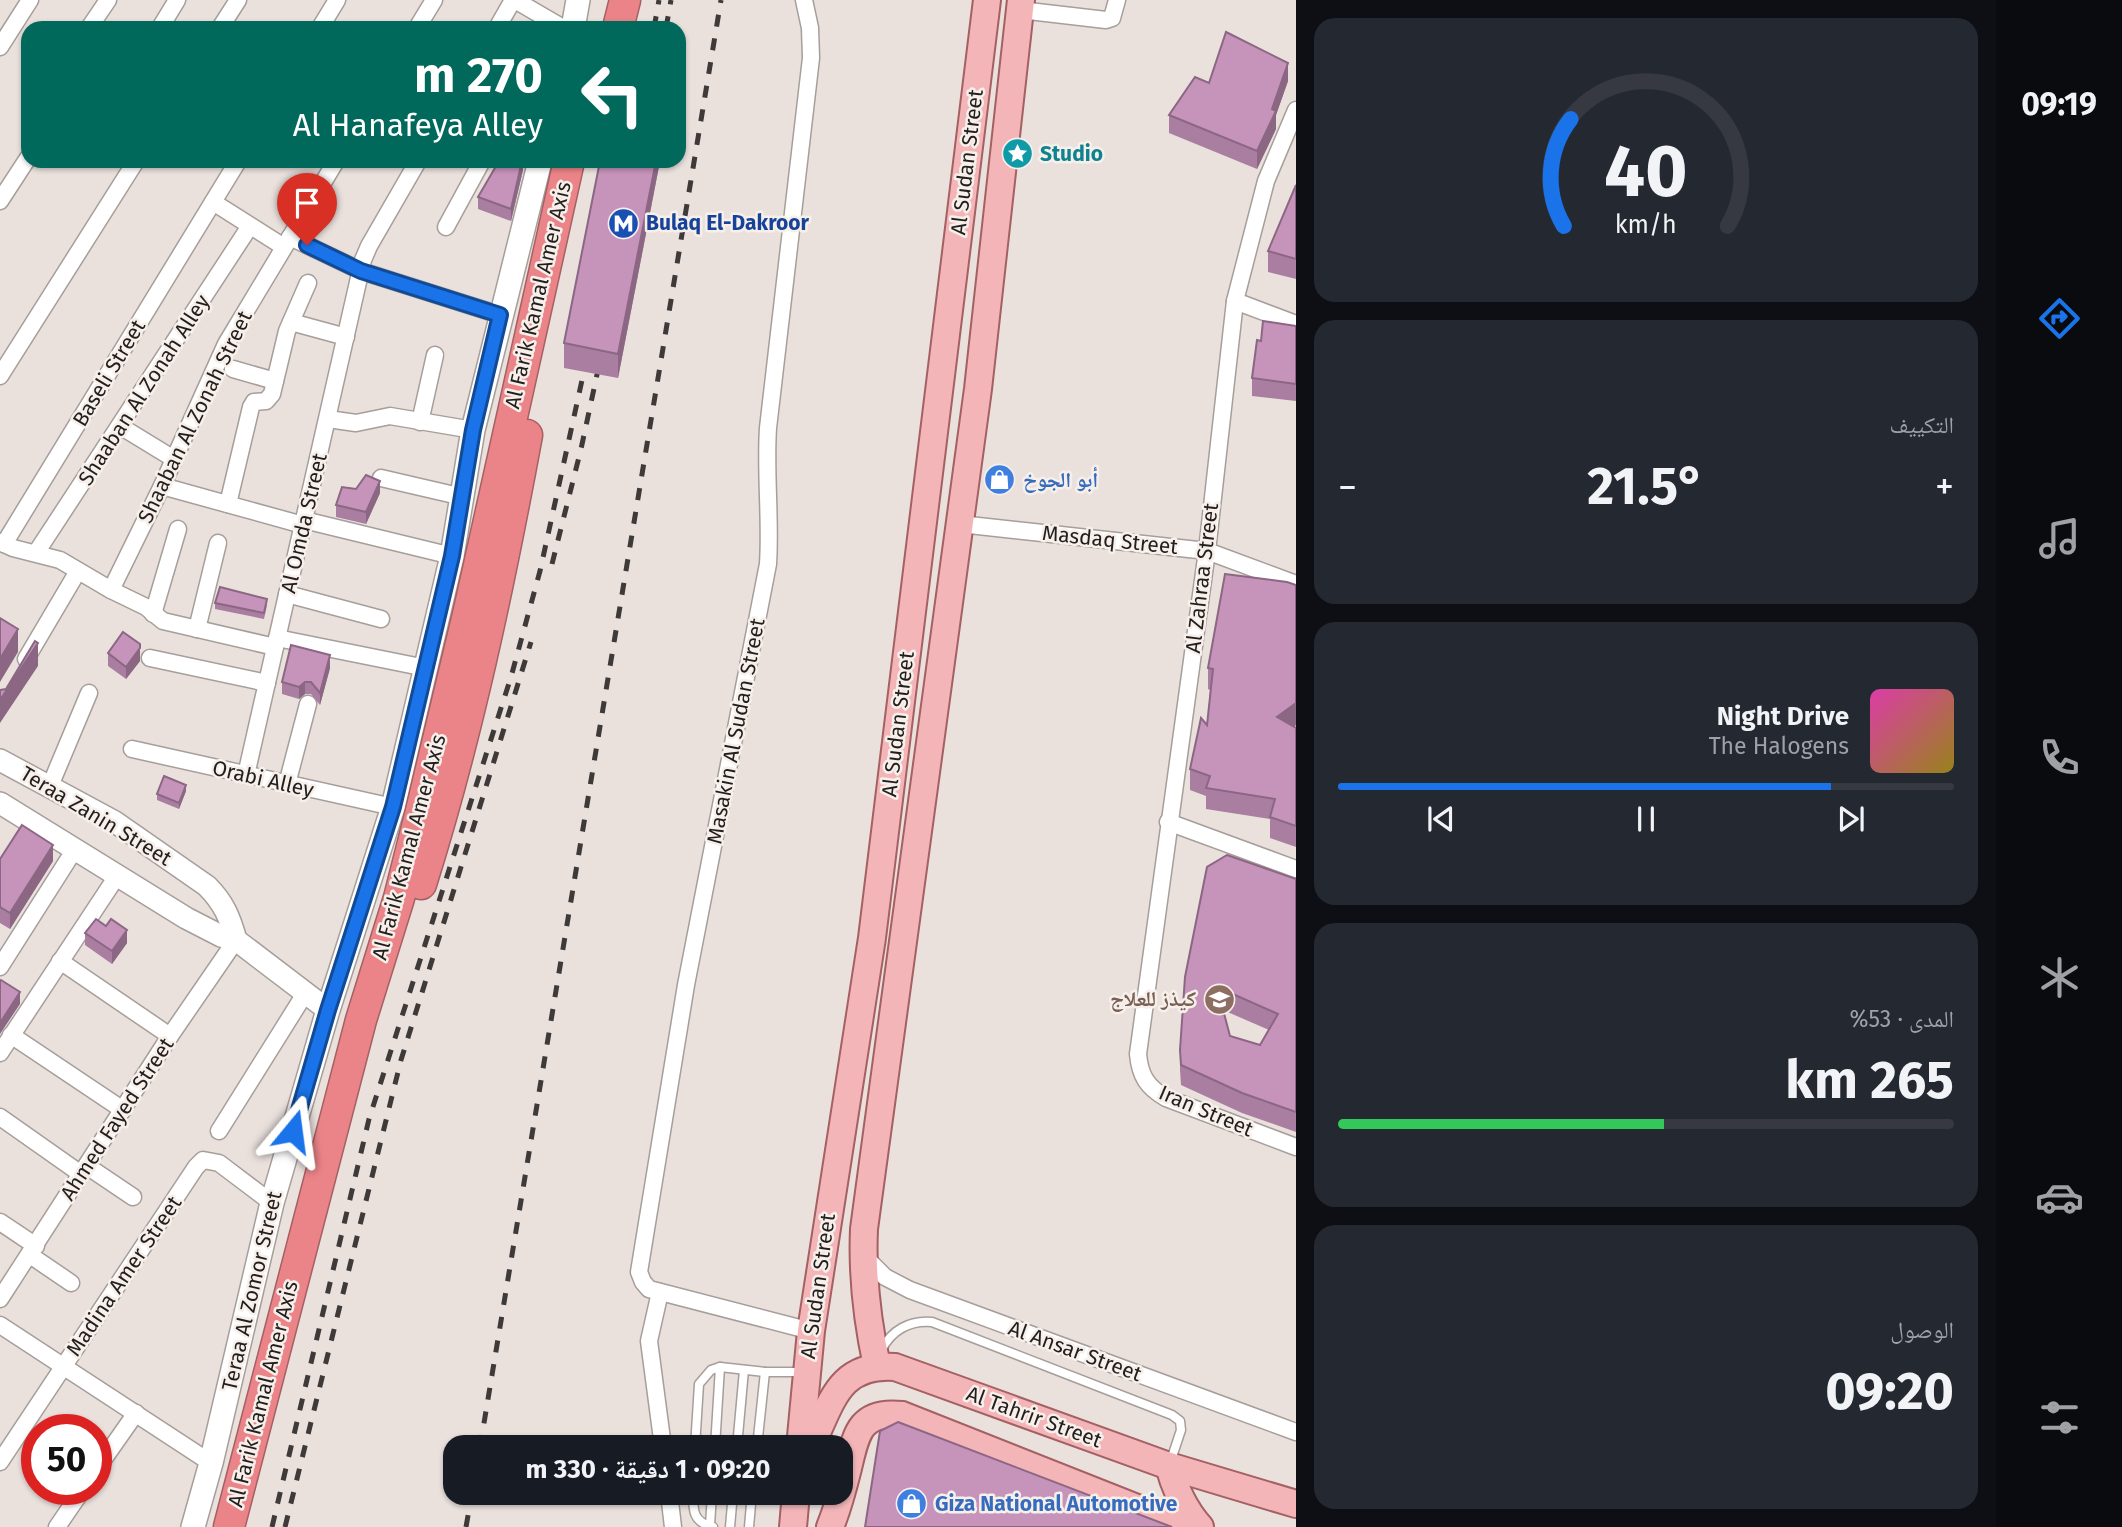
<!DOCTYPE html>
<html lang="ar">
<head>
<meta charset="utf-8">
<style>
  :root { --surface:#171b24; --page:#242831; --text:#f1f3f6; --muted:#9ea1a6; --line:#363941; --accent:#1a73e8 }
  body { margin:0; font-family:"Fira Sans","Noto Naskh Arabic",sans-serif; background:var(--page); color:var(--text); direction:rtl; height:100vh; display:flex; flex-direction:column; font-size:26px; white-space:nowrap }
  * { box-sizing:border-box; margin:0 }
  p { font-size:23px; color:var(--muted) }
  .icon { flex:none; width:38px; height:38px; fill:none; stroke:currentColor; stroke-width:2; stroke-linecap:round; stroke-linejoin:round }
  .map { position:relative; flex:1; overflow:hidden; direction:ltr }
  .sheet { display:flex; flex-direction:column; gap:18px; padding:18px; background:#0d0f14; width:700px }
  .sheet>* { flex:none }
  .banner { position:absolute; left:21px; top:21px; width:665px; height:147px; border-radius:21px; box-shadow:0 2px 5px #0004; direction:rtl; background:#00695c; color:#fff; overflow:hidden }
  .speed { position:absolute; left:21px; top:1414px; display:flex; gap:14px; font-size:35px; font-weight:700; text-align:center }
  .speed>* { display:grid; place-content:center; width:91px; height:91px; border-radius:50%; background:var(--surface); box-shadow:0 2px 5px #0004; line-height:1 }
  .speed .limit { border:10px solid #d22; background:#fff; color:#111 }
  .pin { position:absolute; display:grid; place-items:center; width:60px; height:60px; color:#fff; margin:-72px -30px; border-radius:50% 50% 50% 0; rotate:-45deg; box-shadow:0 0 7px #0007 }
  .pin .icon { rotate:45deg }
  .me { position:absolute; width:77px; margin:-38px; rotate:16deg; stroke-linejoin:round; filter:drop-shadow(0 0 5px #0008) }
  .turn { display:flex; align-items:center; gap:24px; height:147px; padding:0 28px; font-size:32px }
  .turn .icon { width:91px; height:91px; stroke-width:2.5 }
  .turn b { display:block; font-size:49px; line-height:60px }
  .big { font-size:52px; font-weight:700; line-height:1.1 }
  .sheet .widget { flex:1; display:flex; flex-direction:column; justify-content:center; gap:10px; min-width:0; padding:0 24px; border-radius:21px; background:var(--page) }
  .sheet .dial { align-items:center; gap:0 }
  .dial svg { height:182px; overflow:visible; fill:none; stroke:var(--line); stroke-width:7; stroke-linecap:round; text-anchor:middle }
  .dial text { fill:var(--text); stroke:none }
  .song { display:flex; align-items:center; gap:21px }
  .cover { width:84px; height:84px; border-radius:10px; background:linear-gradient(135deg,hsl(320 70% 55%),hsl(50 70% 35%)) }
  .played { height:7px; border-radius:4px; background:linear-gradient(90deg,var(--accent) 80%,var(--line) 80%) }
  .keys { display:flex; justify-content:space-around; direction:ltr }
  .heat { display:flex; justify-content:space-between; align-items:center; font-size:38px; direction:ltr }
  .charge { height:10px; border-radius:5px; background:linear-gradient(90deg,#34c759 53%,var(--line) 0) }
  .trip { position:absolute; left:443px; top:1435px; width:410px; height:70px; border-radius:21px; background:var(--surface); box-shadow:0 2px 5px #0004; font-weight:700; line-height:70px; text-align:center; direction:rtl }
  main { display:flex; flex:1; min-height:0 }
  .menu { display:flex; flex-direction:column; width:126px; justify-content:space-around; align-items:center; background:#090b0e; color:var(--muted) }
  .menu .icon { width:49px; height:49px }
  .menu .on { color:var(--accent) }
  .menu b { font-size:32px; color:var(--text) }
  .map>svg:first-child { display:block }
</style>
</head>
<body>
<main>
<nav class="menu">
<b>09:19</b>
<svg class="icon on" aria-label="directions" viewBox="0 0 24 24"><path d="M12 3l9 9-9 9-9-9zM9 14v-3h6M13 9l2 2-2 2"/></svg>
<svg class="icon" aria-label="music" viewBox="0 0 24 24"><path d="M9 18V5l10-2v13"/><circle cx="6" cy="18" r="3"/><circle cx="16" cy="16" r="3"/></svg>
<svg class="icon" aria-label="phone" viewBox="0 0 24 24"><path d="M5 4h4l2 5-3 2q2 4 5 5l2-3 5 2v4C11 20 4 13 5 4z"/></svg>
<svg class="icon" aria-label="climate" viewBox="0 0 24 24"><path d="M12 3v18M4 7l16 10M4 17L20 7"/></svg>
<svg class="icon" aria-label="car" viewBox="0 0 24 24"><path d="M5 17H2v-5l4-1 3-4h7l3 4 3 1v5h-3M9 17h6M6 11h13"/><circle cx="7" cy="17" r="2"/><circle cx="17" cy="17" r="2"/></svg>
<svg class="icon" aria-label="filters" viewBox="0 0 24 24"><path d="M4 7h16M4 17h16"/><circle cx="9" cy="7" r="2"/><circle cx="15" cy="17" r="2"/></svg>
</nav>
<section class="sheet">
<div class="widget dial"><svg viewBox="0 0 100 80">
<path d="M14 69A42 42 0 1 1 86 69"/>
<path d="M14 69A42 42 0 0 1 17 22" stroke="#1a73e8"/>
<text x="50" y="56" font-size="32" font-weight="700">40</text>
<text x="50" y="72" font-size="11">km/h</text>
</svg></div>
<div class="widget"><p>التكييف</p>
<div class="heat"><a>−</a><b class="big">21.5°</b><a>+</a></div>
</div>
<div class="widget">
<div class="song"><i class="cover"></i><div><b>Night Drive</b><p>The Halogens</p></div></div>
<div class="played"></div>
<div class="keys"><svg class="icon" aria-label="previous" viewBox="0 0 24 24"><path d="M18 5L8 12l10 7zM5 5v14"/></svg><svg class="icon" aria-label="pause" viewBox="0 0 24 24"><path d="M8 5v14M16 5v14"/></svg><svg class="icon" aria-label="next" viewBox="0 0 24 24"><path d="M6 5l10 7-10 7zM19 5v14"/></svg></div>
</div>
<div class="widget"><p>المدى · 53%</p><b class="big">265 km</b><div class="charge"></div></div>
<div class="widget"><p>الوصول</p><b class="big">09:20</b></div>
</section>
<div class="map">
<svg width="1296" height="1527" viewBox="0 0 1296 1527">
  <rect width="100%" height="100%" fill="#eae1dd"/>
  <g fill="none" stroke-linecap="round" stroke-linejoin="round">
    <defs>
      <g id="service">
        <path d="M 881,1351 C 891,1330 910,1320 932,1322 L 1172,1415 L 1180,1421 L 1181,1430 L 1170,1463"/>
        <polyline points="695,1447 699,1384 711,1370 720,1367 765,1372 803,1372"/>
        <polyline points="715,1447 720,1367"/>
        <polyline points="737,1447 744,1370"/>
        <polyline points="757,1447 765,1372"/>
        <path d="M 693,1493 C 693,1511 693,1522 713,1527"/>
        <polyline points="710,1526 712,1493"/>
        <polyline points="730,1527 733,1493"/>
        <polyline points="749,1527 752,1493"/>
      </g>
      <g id="minor">
        <polyline points="515,0 563,28"/>
        <path d="M 804,0 L 810,28 L 811,58 L 768,428 C 765,474 771,519 768,564 L 686,985 L 639,1272 L 643,1282 L 649,1289 L 811,1331"/>
        <polyline points="1020,10 1106,20 1112,18 1117,0"/>
        <polyline points="89,28 108,0"/>
        <polyline points="160,28 177,0"/>
        <polyline points="220,28 238,0"/>
        <polyline points="320,28 337,0"/>
        <polyline points="417,28 434,0"/>
        <polyline points="497,28 513,0"/>
        <polyline points="0,47 30,0"/>
        <path d="M 1296,110 L 1266,181 L 1235,301 L 1207,551 L 1138,1054 C 1140,1076 1147,1087 1166,1098 L 1296,1147"/>
        <polyline points="0,201 28,158"/>
        <polyline points="213,202 284,247"/>
        <polyline points="446,227 482,161"/>
        <polyline points="290,237 361,271 500,315"/>
        <polyline points="1235,301 1296,324"/>
        <polyline points="291,322 346,337"/>
        <polyline points="233,369 275,381"/>
        <polyline points="0,376 136,161"/>
        <polyline points="328,419 356,423 390,416 473,430"/>
        <polyline points="420,422 435,355"/>
        <polyline points="120,426 174,459"/>
        <polyline points="381,478 463,497"/>
        <polyline points="162,486 303,525"/>
        <polyline points="228,504 251,407 254,402 266,401 272,394 287,331 308,283"/>
        <polyline points="304,520 452,556"/>
        <polyline points="960,524 1207,551 1296,584"/>
        <polyline points="0,542 13,548 60,560 111,590 146,607 163,621 275,647"/>
        <polyline points="4,544 238,161"/>
        <polyline points="36,553 250,226"/>
        <polyline points="111,590 162,486 226,344 336,161"/>
        <polyline points="287,594 381,619"/>
        <polyline points="153,614 178,529"/>
        <polyline points="197,629 218,543"/>
        <polyline points="277,638 426,668"/>
        <polyline points="150,658 267,683"/>
        <polyline points="26,659 78,571"/>
        <polyline points="132,749 393,807"/>
        <polyline points="246,775 363,260 369,246 418,161"/>
        <polyline points="287,784 308,704"/>
        <polyline points="50,786 89,693"/>
        <polyline points="1168,822 1296,869"/>
        <polyline points="60,961 170,1036"/>
        <polyline points="0,967 75,849"/>
        <polyline points="11,1035 123,1110"/>
        <polyline points="0,1053 117,876"/>
        <polyline points="0,1117 81,1174"/>
        <polyline points="219,1131 306,992"/>
        <polyline points="87,1166 133,1197"/>
        <polyline points="0,1222 36,1246"/>
        <polyline points="30,1255 71,1283"/>
        <polyline points="863,1255 885,1277 910,1290 1296,1432"/>
        <polyline points="660,1292 649,1341 663,1447"/>
        <polyline points="0,1299 170,1036 236,940"/>
        <polyline points="0,1325 211,1463"/>
        <polyline points="0,1462 196,1167 203,1160 219,1163 272,1203"/>
        <polyline points="96,1470 136,1413"/>
        <polyline points="669,1493 673,1527"/>
        <polyline points="57,1527 83,1489"/>
      </g>
      <g id="tertiary">
        <path d="M 0,760 L 115,822 L 207,886 C 224,903 230,918 236,940"/>
        <polyline points="0,803 186,918 221,936 236,940 328,1010"/>
      </g>
      <g id="secondary">
        <polyline points="573,28 578,0"/>
        <polyline points="193,1527 211,1463 272,1203 328,1010 393,807 452,556 473,430 540,161"/>
      </g>
      <g id="primary">
        <path d="M 877,1366 C 867,1320 862,1275 864,1229 L 978,389 L 1021,0"/>
        <polyline points="800,1447 811,1331 872,938 987,0"/>
        <path d="M 810,1447 C 832,1404 837,1363 895,1367 L 1169,1466 L 1296,1504"/>
        <path d="M 1169,1466 C 1175,1489 1184,1509 1200,1527"/>
        <polyline points="793,1527 796,1493"/>
        <path d="M 830,1527 C 838,1508 843,1488 848,1468 C 856,1435 859,1410 902,1415 L 1185,1527"/>
      </g>
      <g id="motorway">
        <polyline points="618,28 625,0"/>
        <path d="M 421,884 C 467,738 499,586 527,435"/>
        <polyline points="229,1527 361,1020 399,898 420,815 469,610 569,161"/>
      </g>
    </defs>
    <use href="#service" stroke="#a69e9a" stroke-width="11"/>
    <use href="#minor" stroke="#a69e9a" stroke-width="19"/>
    <use href="#tertiary" stroke="#a69e9a" stroke-width="24"/>
    <use href="#secondary" stroke="#a69e9a" stroke-width="26"/>
    <use href="#primary" stroke="#a46063" stroke-width="30"/>
    <use href="#motorway" stroke="#a46063" stroke-width="33"/>
    <use href="#service" stroke="#fff" stroke-width="8"/>
    <use href="#minor" stroke="#fff" stroke-width="16"/>
    <use href="#tertiary" stroke="#fff" stroke-width="21"/>
    <use href="#secondary" stroke="#fff" stroke-width="23"/>
    <use href="#primary" stroke="#f3b5b8" stroke-width="26"/>
    <use href="#motorway" stroke="#eb8488" stroke-width="30"/>
    <g stroke="#3e3a39" stroke-width="5" stroke-dasharray="12 12" stroke-linecap="butt">
      <polyline points="654,28 659,0"/>
      <polyline points="666,28 671,0"/>
      <polyline points="552,564 581,449 601,356"/>
      <polyline points="480,1447 721,0"/>
      <polyline points="272,1527 369,1119 511,677 540,571 588,353"/>
      <polyline points="285,1527 401,1060 531,642"/>
      <polyline points="466,1527 472,1493"/>
    </g>
  </g>
  <g fill="#aa7ea1" fill-rule="evenodd">
    <polygon points="1288,81 1276,115 1276,129 1257,169 1169,133 1169,115 1209,83"/>
    <polygon points="523,161 523,170 511,221 478,209 478,197"/>
    <polygon points="600,161 660,161 618,378 564,368 564,343"/>
    <polygon points="1296,185 1296,279 1268,272 1268,251"/>
    <polygon points="1296,326 1296,401 1252,396 1252,378 1261,341"/>
    <polygon points="380,493 366,524 336,517 336,505"/>
    <polygon points="1296,585 1296,725 1293,727 1296,728 1296,847 1270,838 1270,819 1206,809 1206,796 1190,790 1190,769 1207,725 1210,690 1208,689 1208,668"/>
    <polygon points="215,603 267,605 264,619 215,609"/>
    <polygon points="108,653 140,661 126,679 108,666"/>
    <polygon points="330,668 320,705 311,694 305,694 299,699 282,694 282,682"/>
    <polygon points="186,791 179,809 157,800 157,794"/>
    <polygon points="0,859 53,861 10,929 0,923"/>
    <path d="M 1283,875 L 1296,879 L 1296,1132 L 1242,1113 L 1181,1085 L 1180,1070 L 1180,1050 ZM 1223,1010 L 1269,1030 L 1260,1045 L 1230,1036 Z"/>
    <polygon points="85,933 127,943 112,964 85,945"/>
  </g>
  <g fill="#8b6783">
    <polygon points="1288,63 1288,81 1276,115 1276,129 1257,169 1257,151"/>
    <polygon points="522,161 523,170 511,221 511,209"/>
    <polygon points="656,161 660,161 618,378 618,354"/>
    <polygon points="380,481 380,493 366,524 366,512"/>
    <polygon points="18,629 18,652 0,682 0,659"/>
    <polygon points="38,643 38,666 0,723 0,700"/>
    <polygon points="140,648 140,661 126,679 126,667"/>
    <polygon points="330,655 330,668 320,705 320,693"/>
    <polygon points="305,682 305,694 299,699 299,687"/>
    <polygon points="1296,703 1296,725 1277,738 1277,717"/>
    <polygon points="186,785 186,791 179,809 179,803"/>
    <polygon points="53,845 53,861 10,929 10,913"/>
    <polygon points="127,930 127,943 112,964 112,951"/>
    <polygon points="20,992 20,1004 0,1034 0,1023"/>
  </g>
  <g fill="#c693bb" stroke="#8b6783" stroke-width="2" fill-rule="evenodd">
    <polygon points="1226,32 1288,63 1272,109 1276,111 1257,151 1169,115 1195,77 1209,83"/>
    <polygon points="499,161 522,161 511,209 478,197"/>
    <polygon points="600,161 656,161 618,354 564,343"/>
    <polygon points="1296,185 1296,259 1268,251"/>
    <polygon points="1263,321 1296,326 1296,384 1252,378 1257,340 1261,341"/>
    <polygon points="366,475 380,481 366,512 336,505 342,487 356,489"/>
    <polygon points="1225,574 1287,582 1296,585 1296,703 1277,717 1296,728 1296,826 1270,817 1275,799 1206,788 1210,776 1190,769 1201,718 1207,725 1213,669 1208,668"/>
    <polygon points="220,587 267,599 264,613 215,603"/>
    <polygon points="0,618 18,629 0,659"/>
    <polygon points="123,632 140,644 140,648 126,667 108,653"/>
    <polygon points="35,641 38,643 0,700 0,690 6,689"/>
    <polygon points="291,645 330,655 320,693 311,682 305,682 299,687 282,682"/>
    <polygon points="164,776 186,785 179,803 157,794"/>
    <polygon points="22,825 53,845 10,913 0,907 0,859"/>
    <path d="M 1227,855 L 1296,879 L 1296,1112 L 1242,1093 L 1181,1065 L 1180,1050 L 1185,977 L 1207,867 ZM 1217,987 L 1278,1014 L 1260,1045 L 1230,1036 Z"/>
    <polygon points="96,919 106,926 111,919 127,930 112,951 85,933"/>
    <polygon points="1,980 20,992 0,1023 0,981"/>
    <polygon points="898,1422 1172,1527 865,1527 880,1431"/>
  </g>
  <g fill="none" stroke-linecap="round" stroke-linejoin="round">
    <defs>
      <polyline id="route" points="293,1131 328,1010 393,807 452,556 473,430 500,315 361,271 307,245"/>
    </defs>
    <use href="#route" stroke="#114b97" stroke-width="18"/>
    <use href="#route" stroke="#1a73e8" stroke-width="12"/>
  </g>
  <defs>
    <symbol id="sight-disc" viewBox="-11 -11 22 22"><circle r="9.5" fill="#0f9aa8" stroke="#f7efea"/><path d="M0-6L1.8-2.2L6-1.7L2.9 1.2L3.7 5.4L0 3.3L-3.7 5.4L-2.9 1.2L-6-1.7L-1.8-2.2Z" fill="#fff"/></symbol>
    <symbol id="metro-disc" viewBox="-11 -11 22 22"><circle r="9.5" fill="#1a4fb4" stroke="#f7efea"/><path d="M-5.5 5V-5H-3L0 0L3-5H5.5V5H3V-.5L0 4L-3-.5V5Z" fill="#fff"/></symbol>
    <symbol id="shop-disc" viewBox="-11 -11 22 22"><circle r="9.5" fill="#3f7fe0" stroke="#f7efea"/><path d="M-5-2.5h2.3a2.7 3.5 0 0 1 5.4 0H5L5.5 6h-11ZM-1.5-2.5h3a1.5 2.3 0 0 0-3 0Z" fill="#fff"/></symbol>
    <symbol id="school-disc" viewBox="-11 -11 22 22"><circle r="9.5" fill="#8d6e63" stroke="#f7efea"/><path d="M0-5L7-2L0 1L-7-2ZM-4 1L0 2.5L4 1V4Q0 6-4 4Z" fill="#fff"/></symbol>
  </defs>
  <g fill-rule="evenodd">
    <use href="#sight-disc" x="1000" y="136" width="35" height="35"/>
    <use href="#metro-disc" x="606" y="206" width="35" height="35"/>
    <use href="#shop-disc" x="982" y="462" width="35" height="35"/>
    <use href="#school-disc" x="1202" y="982" width="35" height="35"/>
    <use href="#shop-disc" x="894" y="1486" width="35" height="35"/>
  </g>
  <g text-anchor="middle" stroke-width="5" stroke-linejoin="round" paint-order="stroke">
    <g font-size="21" font-weight="bold" fill="#0d838f" stroke="#f7efea" text-anchor="start">
      <text x="1040" y="161">Studio</text>
    </g>
    <g font-size="21" fill="#211e1d" stroke="#f7efea">
      <text transform="translate(967 162) rotate(-83)" y="7">Al Sudan Street</text>
      <text transform="translate(538 295) rotate(-77)" y="7">Al Farik Kamal Amer Axis</text>
      <text transform="translate(109 373) rotate(-59)" y="7">Baseli Street</text>
      <text transform="translate(144 390) rotate(-57)" y="7">Shaaban Al Zonah Alley</text>
      <text transform="translate(195 417) rotate(-64)" y="7">Shaaban Al Zonah Street</text>
      <text transform="translate(304 523) rotate(-77)" y="7">Al Omda Street</text>
      <text transform="translate(1110 540) rotate(6)" y="7">Masdaq Street</text>
      <text transform="translate(1202 578) rotate(-83)" y="7">Al Zahraa Street</text>
      <text transform="translate(898 724) rotate(-83)" y="7">Al Sudan Street</text>
      <text transform="translate(736 731) rotate(-79)" y="7">Masakin Al Sudan Street</text>
      <text transform="translate(263 779) rotate(13)" y="7">Orabi Alley</text>
      <text transform="translate(96 816) rotate(31)" y="7">Teraa Zanin Street</text>
      <text transform="translate(409 847) rotate(-75)" y="7">Al Farik Kamal Amer Axis</text>
      <text transform="translate(1206 1111) rotate(23)" y="7">Iran Street</text>
      <text transform="translate(117 1119) rotate(-57)" y="7">Ahmed Fayed Street</text>
      <text transform="translate(124 1276) rotate(-56)" y="7">Madina Amer Street</text>
      <text transform="translate(818 1286) rotate(-82)" y="7">Al Sudan Street</text>
      <text transform="translate(252 1291) rotate(-77)" y="7">Teraa Al Zomor Street</text>
      <text transform="translate(1075 1351) rotate(20)" y="7">Al Ansar Street</text>
      <text transform="translate(263 1394) rotate(-76)" y="7">Al Farik Kamal Amer Axis</text>
      <text transform="translate(1034 1417) rotate(20)" y="7">Al Tahrir Street</text>
    </g>
    <g font-size="21" font-weight="bold" fill="#164399" stroke="#f7efea" text-anchor="start">
      <text x="646" y="230">Bulaq El-Dakroor</text>
    </g>
    <g font-size="21" font-weight="bold" fill="#366cbe" stroke="#f7efea" text-anchor="start">
      <text x="1023" y="487">أبو الجوخ</text>
      <text x="935" y="1511">Giza National Automotive</text>
    </g>
    <g font-size="21" font-weight="bold" fill="#785e54" stroke="#f7efea" text-anchor="end">
      <text x="1196" y="1006">كيذز للعلاج</text>
    </g>
  </g>
</svg>
<div class="speed"><div class="limit">50</div></div>
<div class="pin" style="left:307px;top:245px;background:#d93025"><svg class="icon" aria-label="arrive" viewBox="0 0 24 24"><path d="M6 21V4h12l-3 4 3 4H6"/></svg></div>
<svg class="me" style="left:293px;top:1131px" viewBox="-20 -20 40 40"><path d="M0-17L14 15 0 8-14 15z" fill="#1a73e8" stroke="#fff" stroke-width="4"/></svg>
<div class="trip">09:20 · 1 دقيقة · 330 m</div>
<div class="banner">
<div class="turn"><svg class="icon" aria-label="left" viewBox="0 0 24 24"><path d="M17 20v-9H6M10 6l-5 5 5 5"/></svg><div><b>270 m</b>Al Hanafeya Alley</div></div>
</div>
</div>
</main>
</body>
</html>
